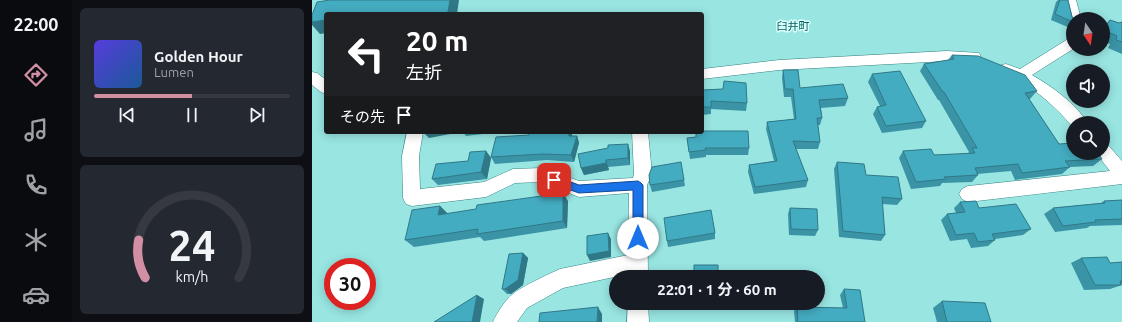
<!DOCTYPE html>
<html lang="ja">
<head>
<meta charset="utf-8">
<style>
  :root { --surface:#171b24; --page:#242831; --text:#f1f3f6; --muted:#9ea1a6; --line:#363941; --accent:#d28fa4 }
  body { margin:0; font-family:Ubuntu,"Noto Sans JP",sans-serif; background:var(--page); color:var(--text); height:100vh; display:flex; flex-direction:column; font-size:15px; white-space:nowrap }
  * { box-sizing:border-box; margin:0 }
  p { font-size:13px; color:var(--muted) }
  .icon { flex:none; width:22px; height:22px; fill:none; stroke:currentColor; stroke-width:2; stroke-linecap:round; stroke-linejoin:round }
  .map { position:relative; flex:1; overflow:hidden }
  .drawer { display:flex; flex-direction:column; gap:8px; padding:8px; background:#0d0f14; width:240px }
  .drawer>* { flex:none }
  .banner { position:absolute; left:12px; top:12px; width:380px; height:122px; border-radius:4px; box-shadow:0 2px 10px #0003; background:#202124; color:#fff; overflow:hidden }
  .needle { width:26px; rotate:167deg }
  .controls { position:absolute; left:754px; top:12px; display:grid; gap:8px }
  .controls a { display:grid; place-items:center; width:44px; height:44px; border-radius:50%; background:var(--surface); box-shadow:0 2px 10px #0003; font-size:20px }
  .speed { position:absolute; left:12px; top:258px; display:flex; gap:8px; font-size:20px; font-weight:700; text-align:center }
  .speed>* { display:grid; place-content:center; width:52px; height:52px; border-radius:50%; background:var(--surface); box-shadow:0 2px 10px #0003; line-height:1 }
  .speed .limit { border:6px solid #d22; background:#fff; color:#111 }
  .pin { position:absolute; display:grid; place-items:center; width:34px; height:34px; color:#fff; margin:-17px; border-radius:8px; box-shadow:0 2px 6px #0006 }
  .me { position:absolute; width:44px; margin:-22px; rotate:0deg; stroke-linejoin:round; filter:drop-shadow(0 0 3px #0008) }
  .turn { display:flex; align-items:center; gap:14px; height:84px; padding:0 16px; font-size:18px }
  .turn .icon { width:52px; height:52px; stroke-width:2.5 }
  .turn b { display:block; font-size:28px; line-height:34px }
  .then { display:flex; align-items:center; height:38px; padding:0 16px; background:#0003; gap:8px; font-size:15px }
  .drawer .tile { flex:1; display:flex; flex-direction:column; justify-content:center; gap:6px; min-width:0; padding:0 14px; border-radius:6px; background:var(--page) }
  .drawer .dial { align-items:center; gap:0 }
  .dial svg { height:104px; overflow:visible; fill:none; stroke:var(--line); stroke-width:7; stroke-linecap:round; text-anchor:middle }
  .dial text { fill:var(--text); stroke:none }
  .song { display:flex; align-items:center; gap:12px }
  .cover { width:48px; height:48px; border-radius:6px; background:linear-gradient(135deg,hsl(250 70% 55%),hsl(210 70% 35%)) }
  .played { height:4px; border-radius:2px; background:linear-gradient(90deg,var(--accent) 50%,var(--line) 50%) }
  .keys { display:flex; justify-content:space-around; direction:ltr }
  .trip { position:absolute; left:297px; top:270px; width:216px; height:40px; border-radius:20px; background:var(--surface); box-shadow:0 2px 10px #0003; font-weight:700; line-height:40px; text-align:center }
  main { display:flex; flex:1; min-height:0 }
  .menu { display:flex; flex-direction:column; width:72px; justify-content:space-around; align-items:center; background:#090b0e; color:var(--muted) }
  .menu .icon { width:28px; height:28px }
  .menu .on { color:var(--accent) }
  .menu b { font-size:18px; color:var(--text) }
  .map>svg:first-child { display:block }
</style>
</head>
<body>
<main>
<nav class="menu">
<b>22:00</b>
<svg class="icon on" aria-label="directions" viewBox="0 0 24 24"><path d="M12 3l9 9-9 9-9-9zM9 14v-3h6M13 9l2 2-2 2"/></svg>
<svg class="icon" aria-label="music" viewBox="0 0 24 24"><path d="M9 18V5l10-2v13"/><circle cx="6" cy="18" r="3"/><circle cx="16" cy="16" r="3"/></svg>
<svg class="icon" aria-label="phone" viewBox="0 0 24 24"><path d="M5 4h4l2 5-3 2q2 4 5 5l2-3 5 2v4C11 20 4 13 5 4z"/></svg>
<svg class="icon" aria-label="climate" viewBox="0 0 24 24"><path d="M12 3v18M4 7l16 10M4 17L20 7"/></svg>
<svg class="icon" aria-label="car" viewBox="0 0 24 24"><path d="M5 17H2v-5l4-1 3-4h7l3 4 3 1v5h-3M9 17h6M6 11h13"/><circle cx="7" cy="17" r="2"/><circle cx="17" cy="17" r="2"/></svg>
</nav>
<section class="drawer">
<div class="tile">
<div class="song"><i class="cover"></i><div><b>Golden Hour</b><p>Lumen</p></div></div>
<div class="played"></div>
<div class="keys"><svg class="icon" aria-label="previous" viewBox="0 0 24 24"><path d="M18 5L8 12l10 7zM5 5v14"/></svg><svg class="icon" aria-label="pause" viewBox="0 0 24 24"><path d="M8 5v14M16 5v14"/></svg><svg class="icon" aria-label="next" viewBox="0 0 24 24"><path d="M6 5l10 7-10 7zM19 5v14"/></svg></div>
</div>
<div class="tile dial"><svg viewBox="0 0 100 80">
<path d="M14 69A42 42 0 1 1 86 69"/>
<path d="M14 69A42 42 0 0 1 9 40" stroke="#d28fa4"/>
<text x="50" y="56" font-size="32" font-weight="700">24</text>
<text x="50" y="72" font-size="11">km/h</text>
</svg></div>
</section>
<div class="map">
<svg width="810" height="322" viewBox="0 0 810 322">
  <rect width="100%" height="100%" fill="#98e5e2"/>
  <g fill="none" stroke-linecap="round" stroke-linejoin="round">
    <defs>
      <g id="minor">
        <polygon points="752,0 764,0 769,19 761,19 761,23 757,22"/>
        <path d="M 761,37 L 761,49 L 720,75 C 739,86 765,104 775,123 L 761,123 L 761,127 C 746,110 729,93 708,82 C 701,78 691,76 687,69 L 689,65 L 694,64 L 708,69 L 756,39 Z"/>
        <polygon points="635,51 667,53 669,57 667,61 662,62 635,61 467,70 390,79 390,69 467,60"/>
        <polygon points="0,72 5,73 14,80 14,94 9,92 0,85"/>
        <path d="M 95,132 L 111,132 L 107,156 L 108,189 L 172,182 L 201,169 L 230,168 L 267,181 L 321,178 L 322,174 L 320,132 L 336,132 L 340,174 L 335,185 L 336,277 L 316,277 L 316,274 L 251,288 L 215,308 L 205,322 L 181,322 C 185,313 193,300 201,294 C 209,287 237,274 248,269 L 316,255 L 317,193 L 267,197 L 229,182 L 203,183 L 174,197 L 100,206 L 94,204 L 91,198 L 90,156 Z"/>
        <polygon points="791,144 797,146 810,161 810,184 656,202 650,199 647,194 650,189 656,186 798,171 784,153 791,153"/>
        <polygon points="316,303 336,303 337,322 315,322"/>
      </g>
    </defs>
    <use href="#minor" stroke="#378583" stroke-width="1"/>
    <use href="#minor" fill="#fff" fill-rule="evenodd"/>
  </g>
  <g fill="#3a94a6">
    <polygon points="746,0 756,0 761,19 761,24 758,28 739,20 744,2"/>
    <polygon points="798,20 807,23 810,22 810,54 796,48 798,44 791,42 791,27"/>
    <polygon points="640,55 725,91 718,99 717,99 747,144 790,159 781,166 758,167 750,174 703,180 699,171 665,174 666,175 660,182 630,183 628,186 599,189 587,158 591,151 622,155 656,154 657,152 627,100 626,100 608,71 612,64 636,60"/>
    <polygon points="471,70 488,88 536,98 533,106 509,108 510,118 508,125 506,125 508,142 506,149 484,149 496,180 494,187 442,194 436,172 437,165 462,161 454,129 455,122 482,119 479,97 472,97 470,78"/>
    <polygon points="560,74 614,121 610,128 570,133 561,114 565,107 568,106 556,82"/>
    <polygon points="390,90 435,103 434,111 399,109 399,114 390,115"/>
    <polygon points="151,132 179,132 179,133 154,136"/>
    <polygon points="217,135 265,136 267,143 262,162 235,160 183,164 179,157"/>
    <polygon points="375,138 437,148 436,155 394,155 394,157 378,159"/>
    <polygon points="174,151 179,158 175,179 126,185 120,179 156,161"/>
    <polygon points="318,151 318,165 296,167 297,170 272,175 269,168"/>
    <polygon points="525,162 554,175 590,199 585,205 570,204 573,235 569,241 527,237 522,169"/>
    <polygon points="372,180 373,186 340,192 338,185"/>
    <polygon points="810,200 810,225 778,226 775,228 743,232 732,214 741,208 789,203 792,201"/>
    <polygon points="256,201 255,228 172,241 168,237 102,247 93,240 128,206 136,214"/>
    <polygon points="648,202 667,208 719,229 711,235 683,239 683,240 676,246 659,248 655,239 638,241 629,220 635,214 644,213 642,208"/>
    <polygon points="478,208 506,230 503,236 477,235 476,214"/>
    <polygon points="403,233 403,239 356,247 355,241"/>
    <polygon points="211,253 216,258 211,285 199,294 195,294 190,289"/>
    <polygon points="769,258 798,263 810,262 810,285 798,289 772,290 759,263"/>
    <polygon points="532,289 553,322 483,322 482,311 485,307 531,308 528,295"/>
    <polygon points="630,301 679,322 625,322 621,308"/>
  </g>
  <g fill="#307887">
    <polygon points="138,0 147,0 145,14 124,14"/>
    <polygon points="14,20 14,33 8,34 0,25 0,22"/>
    <polygon points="111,132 149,132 117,138"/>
    <polygon points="257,132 260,132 260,142 257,136"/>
    <polygon points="265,136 267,143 262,162 259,155"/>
    <polygon points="316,144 318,151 318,165 316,158"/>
    <polygon points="174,151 179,158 175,179 169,172"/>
    <polygon points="294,160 297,170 272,175 269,168"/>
    <polygon points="251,193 256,201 255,228 251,221"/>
    <polygon points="128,206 136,214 126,215"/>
    <polygon points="296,233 299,239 299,257 278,261 275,255"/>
    <polygon points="211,253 216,258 211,285 199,294 193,289"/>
    <polygon points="165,295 172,299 168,322 160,322"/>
    <polygon points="286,307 290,314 290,322 285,322"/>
  </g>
  <g fill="#44acc1" stroke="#307887">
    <polygon points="18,0 138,0 136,12 124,14 14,14 14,20 0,22 0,15 5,2"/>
    <polygon points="748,0 756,0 760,17 764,19 761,19 761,22 743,14"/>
    <polygon points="798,20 807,23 810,22 810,42 804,40 805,36 791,30"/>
    <polygon points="640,55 666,56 713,75 725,91 713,93 747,144 761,143 761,153 786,153 790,159 753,161 758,167 710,173 706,164 663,168 666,175 632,177 634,179 604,182 591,151 619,149 622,155 663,153 660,148 665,148 632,92 631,92 612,64 642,59"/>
    <polygon points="14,69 14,75 12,74"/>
    <polygon points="471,70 486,70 488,88 531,84 536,98 507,100 510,118 505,118 508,142 481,141 496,180 443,187 437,165 465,161 455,122 484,119 481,89 473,89"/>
    <polygon points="588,71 614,121 574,126 565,107 574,105 560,74"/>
    <polygon points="412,81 434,83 435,103 399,101 399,107 390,107 390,90 411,89"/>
    <polygon points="390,131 436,131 437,148 393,148 394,150 377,152 375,138 384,137 384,132 390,132"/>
    <polygon points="217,132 257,132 257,136 265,136 259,155 231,154 179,157 184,137 217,135"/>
    <polygon points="316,144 316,158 294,160 294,163 269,168 266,154 296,148 296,145"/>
    <polygon points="174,151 169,172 120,179 124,164 156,161 158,152"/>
    <polygon points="369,162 372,180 338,185 337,175 340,167"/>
    <polygon points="525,162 552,164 554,175 586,177 590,199 570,197 573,235 531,231"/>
    <polygon points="251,193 251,221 165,234 166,229 93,240 100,210 128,206 126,215 164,209 165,205"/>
    <polygon points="810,200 810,219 783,220 784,222 751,226 741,208 793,203 792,201"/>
    <polygon points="664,201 667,208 704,204 719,229 680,234 683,240 666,242 662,233 644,235 635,214 653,212 648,202"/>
    <polygon points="478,208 505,209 506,230 479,229"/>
    <polygon points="399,210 403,233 355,241 352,218"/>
    <polygon points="296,233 297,251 275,255 275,236"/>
    <polygon points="211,253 206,280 193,289 190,289 197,254"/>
    <polygon points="795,257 798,263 810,262 810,281 808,281 809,285 783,285 769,258"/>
    <polygon points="382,265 406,265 406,277 366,277 366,274 382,274"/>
    <polygon points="532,289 548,290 553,322 486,322 485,307 535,308"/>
    <polygon points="165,295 160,322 122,322"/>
    <polygon points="630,301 673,303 679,322 635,322"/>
    <polygon points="286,307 285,322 227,322 228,313"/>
  </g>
  <polygon fill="#1a73e8" stroke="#114b97" points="242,176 267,185 326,181 329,183 331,185 331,238 330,242 326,243 322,242 321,238 321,190 267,193 239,183 238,180 239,177"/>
  <g text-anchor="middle" stroke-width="3" stroke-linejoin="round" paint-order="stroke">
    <g font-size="11" fill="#046261" stroke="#d9fefc">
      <text x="481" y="30">臼井町</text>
    </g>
  </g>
</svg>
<div class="controls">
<a><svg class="needle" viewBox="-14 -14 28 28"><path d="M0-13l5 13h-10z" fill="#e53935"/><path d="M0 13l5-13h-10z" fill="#9ea1a6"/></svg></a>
<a><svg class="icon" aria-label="sound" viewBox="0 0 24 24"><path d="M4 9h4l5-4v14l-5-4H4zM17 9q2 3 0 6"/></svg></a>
<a><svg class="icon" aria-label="search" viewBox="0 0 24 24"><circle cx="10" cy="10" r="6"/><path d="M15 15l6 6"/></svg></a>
</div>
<div class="speed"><div class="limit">30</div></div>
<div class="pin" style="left:242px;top:180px;background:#d93025"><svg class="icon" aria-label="arrive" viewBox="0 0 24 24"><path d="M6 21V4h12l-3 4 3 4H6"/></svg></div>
<svg class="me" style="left:326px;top:238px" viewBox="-20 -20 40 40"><circle r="19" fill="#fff"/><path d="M0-13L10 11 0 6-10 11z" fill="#1a73e8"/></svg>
<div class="trip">22:01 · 1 分 · 60 m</div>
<div class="banner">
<div class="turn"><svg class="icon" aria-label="left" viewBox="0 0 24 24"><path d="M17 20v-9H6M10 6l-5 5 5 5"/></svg><div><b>20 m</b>左折</div></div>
<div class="then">その先<svg class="icon" aria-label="arrive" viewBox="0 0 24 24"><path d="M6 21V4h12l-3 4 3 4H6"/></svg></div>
</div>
</div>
</main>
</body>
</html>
